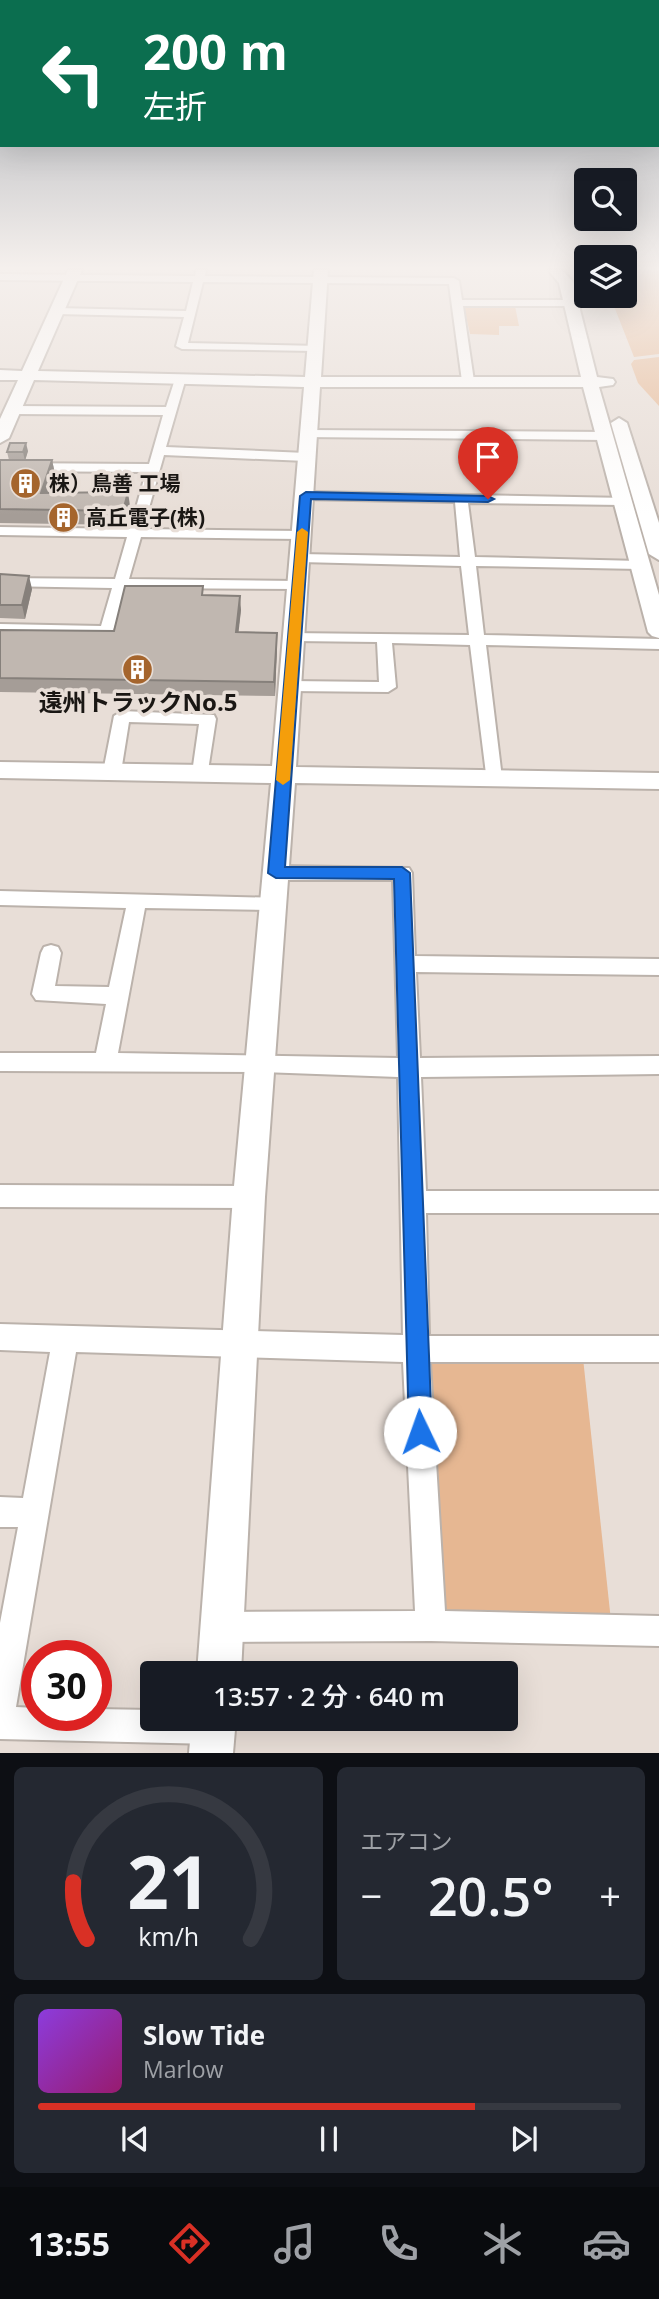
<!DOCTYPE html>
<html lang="ja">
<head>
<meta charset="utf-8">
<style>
  :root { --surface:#171b24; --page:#242831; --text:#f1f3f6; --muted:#9ea1a6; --line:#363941; --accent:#d93025 }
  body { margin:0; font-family:"Open Sans","Noto Sans JP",sans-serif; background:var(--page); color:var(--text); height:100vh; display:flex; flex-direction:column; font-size:26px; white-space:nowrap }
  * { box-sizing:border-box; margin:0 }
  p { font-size:23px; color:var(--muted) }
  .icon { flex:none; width:38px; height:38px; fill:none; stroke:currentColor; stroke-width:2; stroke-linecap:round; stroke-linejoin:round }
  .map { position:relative; height:1753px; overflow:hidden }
  .panel { display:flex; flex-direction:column; gap:14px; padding:14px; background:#0d0f14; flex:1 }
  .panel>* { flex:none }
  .hud { position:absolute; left:0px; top:0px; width:660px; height:147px; box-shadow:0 7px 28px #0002; background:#0b6e4f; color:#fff; overflow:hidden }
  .tools { position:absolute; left:574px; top:168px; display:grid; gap:14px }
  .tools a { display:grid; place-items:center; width:63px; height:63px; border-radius:7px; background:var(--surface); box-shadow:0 7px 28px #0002; font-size:35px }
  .speed { position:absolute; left:21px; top:1640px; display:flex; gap:14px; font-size:35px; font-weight:700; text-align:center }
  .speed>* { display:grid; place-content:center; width:91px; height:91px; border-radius:50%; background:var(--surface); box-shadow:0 7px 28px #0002; line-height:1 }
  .speed .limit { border:10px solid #d22; background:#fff; color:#111 }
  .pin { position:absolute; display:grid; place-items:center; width:60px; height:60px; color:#fff; margin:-72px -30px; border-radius:50% 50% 50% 0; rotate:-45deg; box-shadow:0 0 7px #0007 }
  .pin .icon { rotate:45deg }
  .me { position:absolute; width:77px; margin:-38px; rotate:357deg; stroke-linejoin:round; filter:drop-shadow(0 0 5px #0008) }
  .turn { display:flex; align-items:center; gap:24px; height:147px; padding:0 28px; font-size:32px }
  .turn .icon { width:91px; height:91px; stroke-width:2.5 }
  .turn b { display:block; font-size:49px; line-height:60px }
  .big { font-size:52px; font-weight:600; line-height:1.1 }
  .panel .widget { flex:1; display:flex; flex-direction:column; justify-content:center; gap:10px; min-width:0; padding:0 24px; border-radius:10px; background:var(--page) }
  .panel .dial { align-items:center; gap:0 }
  .dial svg { height:182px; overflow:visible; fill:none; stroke:var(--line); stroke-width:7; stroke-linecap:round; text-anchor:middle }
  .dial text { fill:var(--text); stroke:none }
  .song { display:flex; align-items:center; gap:21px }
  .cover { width:84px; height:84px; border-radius:10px; background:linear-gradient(135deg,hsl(270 70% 55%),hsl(320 70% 35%)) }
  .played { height:7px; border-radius:4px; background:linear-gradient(90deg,var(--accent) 75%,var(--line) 75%) }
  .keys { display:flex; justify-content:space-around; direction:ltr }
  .heat { display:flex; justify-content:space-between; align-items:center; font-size:38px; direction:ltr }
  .panel .tiles { flex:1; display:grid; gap:14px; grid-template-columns:1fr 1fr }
  .widget:last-child { grid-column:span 2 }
  .trip { position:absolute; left:140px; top:1661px; width:378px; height:70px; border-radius:7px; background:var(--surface); box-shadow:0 7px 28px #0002; font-weight:600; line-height:70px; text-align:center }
  .tab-bar { display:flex; height:112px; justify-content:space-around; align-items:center; background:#090b0e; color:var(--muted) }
  .tab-bar .icon { width:49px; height:49px }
  .tab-bar .current { color:var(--accent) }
  .tab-bar b { font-size:32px; color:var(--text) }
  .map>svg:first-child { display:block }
</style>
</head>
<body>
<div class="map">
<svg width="659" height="1753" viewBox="0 0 659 1753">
  <rect width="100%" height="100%" fill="#e8ded7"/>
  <g fill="#e6b792">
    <polygon points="625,270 659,270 659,354 634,357 610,296 625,296"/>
    <polygon points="470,305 515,306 519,326 499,326 499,335 470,334 464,307"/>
    <polygon points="659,357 659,406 638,383 631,364 634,360"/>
    <polygon points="583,1358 611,1621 437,1619 427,1360"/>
  </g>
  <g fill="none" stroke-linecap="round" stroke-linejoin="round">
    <defs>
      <g id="street">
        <polygon points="196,270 206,270 205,276 454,278 459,281 462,300 570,300 575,303 570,306 463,306 474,381 468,384 462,381 449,284 203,282 188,343 319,346 319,350 315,351 182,349 176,346 184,317 57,314 52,311 57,308 186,311 193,282 0,280 0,274 195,276"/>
        <polygon points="176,376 186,378 166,447 306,453 312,457 306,461 164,455 143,529 302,531 309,535 302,539 141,537 129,579 297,581 304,585 297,589 127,588 112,634 0,634 0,624 101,626 112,588 0,586 0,578 115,579 127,537 0,535 0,527 130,529 146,472 0,471 0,463 149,464 163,415 13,414 7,410 13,406 166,407"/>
        <polygon points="307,430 605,432 611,436 605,440 303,437 303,431"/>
        <polygon points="306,492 627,498 629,501 622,505 468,503 475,557 640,561 647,565 640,569 476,566 484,635 659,639 659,649 486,645 502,778 493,784 487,782 470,645 392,643 396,687 388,692 290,691 282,686 290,681 379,682 377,642 294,641 289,639 286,636 289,633 469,635 461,566 300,562 293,558 300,554 460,557 455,502 301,499 301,493"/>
        <polygon points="122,711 214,715 216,719 207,777 201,779 192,773 199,724 129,722 121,772 112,778 106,776 103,772 114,716"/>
        <polygon points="276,866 409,868 412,873 415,956 659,959 659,975 416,972 420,1058 659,1056 659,1074 421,1077 426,1191 659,1191 659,1213 426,1213 429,1336 659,1336 659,1362 430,1362 445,1611 659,1616 659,1646 431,1641 223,1642 212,1638 208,1627 212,1616 223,1612 415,1611 403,1362 76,1352 16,1707 37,1708 37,1715 96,1715 96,1709 152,1710 152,1718 225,1718 229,1728 224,1739 213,1744 0,1739 0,1623 18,1527 0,1527 0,1497 23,1498 50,1352 0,1350 0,1324 403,1335 398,1077 262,1072 0,1071 0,1053 96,1053 106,1004 36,1000 32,994 41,953 44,947 51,945 58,947 61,953 55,986 109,987 126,908 0,905 0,891 281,898 284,903 281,908 274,910 145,908 118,1053 398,1058 393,880 276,880 269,878 266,873 269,868"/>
        <polygon points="0,1185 249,1186 258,1189 261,1197 258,1205 249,1208 0,1207"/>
      </g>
      <g id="secondary">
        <polygon points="68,270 82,270 38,371 305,377 314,270 328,270 321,377 581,377 559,283 548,270 562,270 573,282 597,377 613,379 615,382 613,385 599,387 659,595 659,638 652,636 648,632 583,387 320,387 296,767 659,773 659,789 295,783 265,1197 241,1673 197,1673 233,1197 271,783 0,778 0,762 272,766 304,387 34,380 9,438 0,443 0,419 18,380 0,380 0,370 22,371"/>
        <polygon points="619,418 627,423 659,523 659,560 649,554 611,423"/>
        <polygon points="192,1718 236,1718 233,1753 189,1753"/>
      </g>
    </defs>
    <use href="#street" stroke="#bbb2ab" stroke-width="4"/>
    <use href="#secondary" stroke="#bbb2ab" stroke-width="4"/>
    <use href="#street" fill="#fff" fill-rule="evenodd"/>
    <use href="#secondary" fill="#fff" fill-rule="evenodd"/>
  </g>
  <g fill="#a59d97">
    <polygon points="28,451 25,460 52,460 55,474 48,493 130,506 125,525 0,523 0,460 9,460 7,452"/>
    <polygon points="0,574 32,589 25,619 0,618"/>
    <polygon points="204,595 241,610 238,632 277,633 277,646 275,696 0,692 0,630 114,631"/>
  </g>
  <g fill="#86807b">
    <polygon points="26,443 28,451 25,461 23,452"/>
    <polygon points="52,460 55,474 44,507 41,493"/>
    <polygon points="128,492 130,506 125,525 123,511"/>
    <polygon points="29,576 32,589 25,619 22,605"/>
    <polygon points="240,596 241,610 237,646 236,632"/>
    <polygon points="277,633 277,646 275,696 274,682"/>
  </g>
  <g fill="#c0b7b0" stroke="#86807b" stroke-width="2">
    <polygon points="10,443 26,443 23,452 7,452"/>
    <polygon points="0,460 52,460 41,493 128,492 123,511 0,509"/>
    <polygon points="0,574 29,576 22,605 0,605"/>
    <polygon points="125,586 203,586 202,595 240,596 236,632 277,633 274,682 0,678 0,630 114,631"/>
  </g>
  <linearGradient id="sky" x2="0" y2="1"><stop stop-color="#a0a5ad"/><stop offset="0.52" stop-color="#f5f0ed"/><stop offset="1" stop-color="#f5f0ed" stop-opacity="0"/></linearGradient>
  <rect width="659" height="515" fill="url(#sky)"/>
  <polygon fill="#1a73e8" stroke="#114b97" stroke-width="2" points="306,492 488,496 494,499 488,502 311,499 285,867 402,867 410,873 432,1432 428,1440 420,1444 412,1440 409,1432 394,879 276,878 268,873 300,496"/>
  <polygon fill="#f59e0b" points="302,528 308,532 290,780 283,785 276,780 297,532"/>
  <defs>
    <symbol id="building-disc" viewBox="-11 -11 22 22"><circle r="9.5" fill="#a5652d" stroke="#e8ded7"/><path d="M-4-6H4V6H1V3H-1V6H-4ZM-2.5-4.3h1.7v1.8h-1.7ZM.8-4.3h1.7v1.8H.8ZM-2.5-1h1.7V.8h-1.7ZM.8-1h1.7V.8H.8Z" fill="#fff"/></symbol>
  </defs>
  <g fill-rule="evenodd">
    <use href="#building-disc" x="8" y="466" width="35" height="35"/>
    <use href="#building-disc" x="46" y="500" width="35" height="35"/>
    <use href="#building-disc" x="120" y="652" width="35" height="35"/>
  </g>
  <g text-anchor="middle" stroke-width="7" stroke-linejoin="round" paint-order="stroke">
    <g font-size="21" font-weight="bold" fill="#1a1714" stroke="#e8ded7" text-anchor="start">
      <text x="49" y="491">株）鳥善 工場</text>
      <text x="86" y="525">高丘電子(株)</text>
    </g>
    <g font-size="24" font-weight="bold" fill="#1a1714" stroke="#e8ded7">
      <text x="138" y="711">遠州トラックNo.5</text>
    </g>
  </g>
</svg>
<div class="tools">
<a><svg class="icon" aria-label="search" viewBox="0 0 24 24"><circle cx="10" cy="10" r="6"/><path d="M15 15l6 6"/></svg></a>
<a><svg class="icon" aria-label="layers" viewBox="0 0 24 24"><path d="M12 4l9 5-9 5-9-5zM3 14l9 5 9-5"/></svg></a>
</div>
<div class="speed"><div class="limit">30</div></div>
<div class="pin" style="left:488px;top:499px;background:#d93025"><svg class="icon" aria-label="arrive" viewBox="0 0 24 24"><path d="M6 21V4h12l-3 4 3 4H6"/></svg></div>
<svg class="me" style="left:420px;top:1432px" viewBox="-20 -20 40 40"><circle r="19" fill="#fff"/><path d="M0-13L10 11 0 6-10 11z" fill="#1a73e8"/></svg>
<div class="trip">13:57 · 2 分 · 640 m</div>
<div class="hud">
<div class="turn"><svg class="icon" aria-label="left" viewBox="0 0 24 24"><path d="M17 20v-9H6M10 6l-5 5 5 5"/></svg><div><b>200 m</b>左折</div></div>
</div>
</div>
<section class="panel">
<div class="tiles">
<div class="widget dial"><svg viewBox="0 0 100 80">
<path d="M14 69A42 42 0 1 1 86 69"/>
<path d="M14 69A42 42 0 0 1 8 44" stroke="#d93025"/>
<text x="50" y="56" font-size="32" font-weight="700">21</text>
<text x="50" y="72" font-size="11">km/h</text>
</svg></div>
<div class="widget"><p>エアコン</p>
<div class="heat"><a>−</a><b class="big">20.5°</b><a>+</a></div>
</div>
<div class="widget">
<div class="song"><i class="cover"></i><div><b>Slow Tide</b><p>Marlow</p></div></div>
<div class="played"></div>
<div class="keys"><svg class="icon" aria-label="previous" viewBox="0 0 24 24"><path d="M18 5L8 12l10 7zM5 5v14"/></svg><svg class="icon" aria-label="pause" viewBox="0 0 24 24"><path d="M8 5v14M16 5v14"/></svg><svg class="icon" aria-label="next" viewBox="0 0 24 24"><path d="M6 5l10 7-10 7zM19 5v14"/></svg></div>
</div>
</div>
</section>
<nav class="tab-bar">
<b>13:55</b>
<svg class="icon current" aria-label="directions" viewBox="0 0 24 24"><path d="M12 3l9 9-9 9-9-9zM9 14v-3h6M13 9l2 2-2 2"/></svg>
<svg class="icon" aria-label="music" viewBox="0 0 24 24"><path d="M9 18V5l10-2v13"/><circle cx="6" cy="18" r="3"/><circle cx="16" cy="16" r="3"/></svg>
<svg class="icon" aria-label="phone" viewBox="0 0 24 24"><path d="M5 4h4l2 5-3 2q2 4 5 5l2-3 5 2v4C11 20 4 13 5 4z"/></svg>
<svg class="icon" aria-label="climate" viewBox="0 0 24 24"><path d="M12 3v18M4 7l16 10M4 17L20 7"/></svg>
<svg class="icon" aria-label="car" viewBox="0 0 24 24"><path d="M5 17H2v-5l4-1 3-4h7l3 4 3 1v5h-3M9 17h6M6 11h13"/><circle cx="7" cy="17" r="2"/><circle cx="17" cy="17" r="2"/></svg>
</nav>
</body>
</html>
